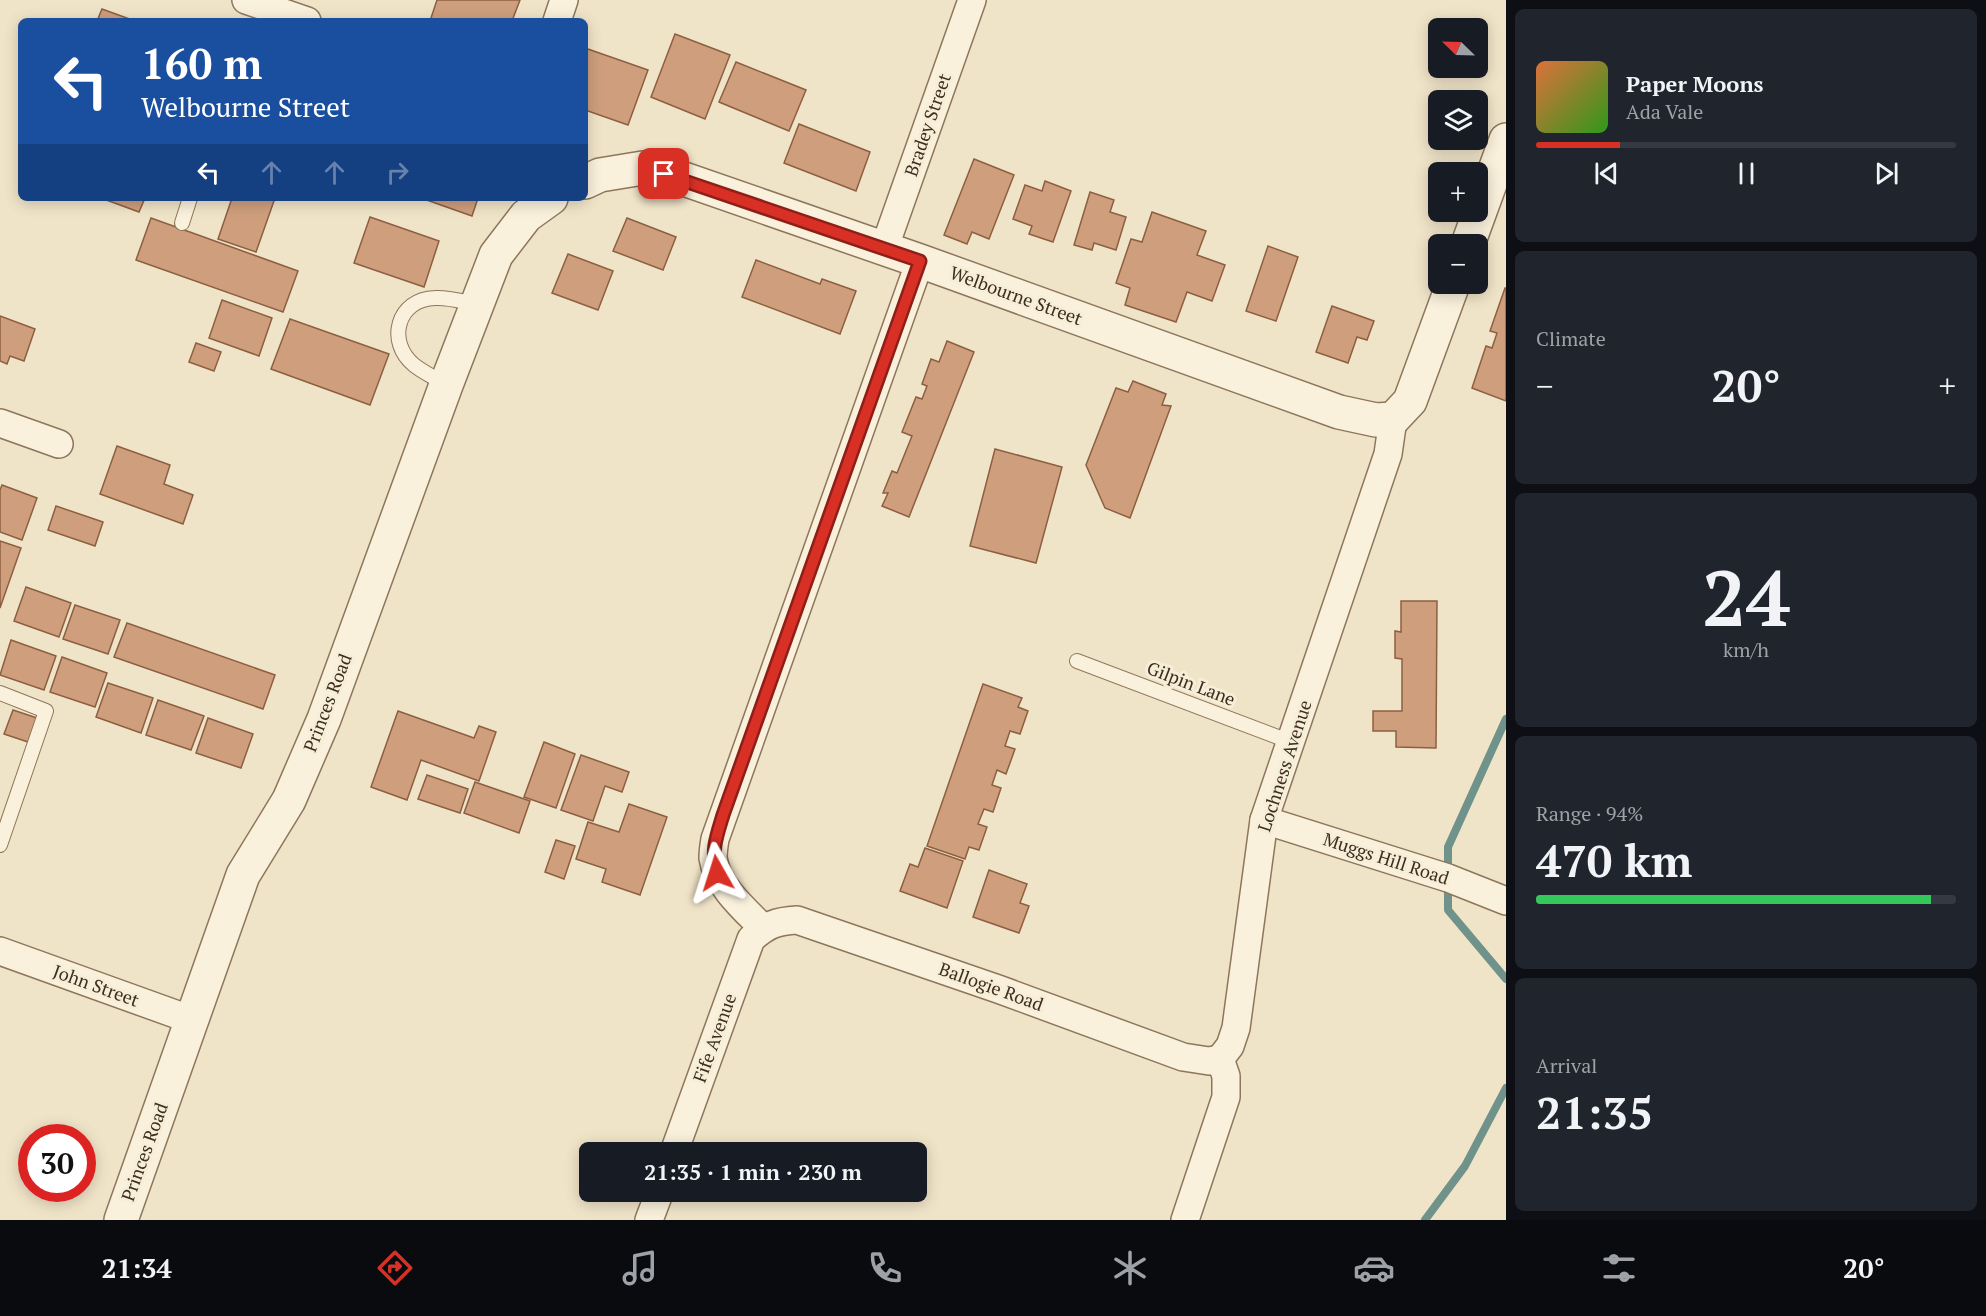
<!DOCTYPE html>
<html lang="en">
<head>
<meta charset="utf-8">
<style>
  :root { --surface:#171b24; --page:#20242c; --text:#f1f3f6; --muted:#9ea1a6; --line:#363941; --accent:#d93025 }
  body { margin:0; font-family:"PT Serif",serif; background:var(--page); color:var(--text); height:100vh; display:flex; flex-direction:column; font-size:22px; white-space:nowrap }
  * { box-sizing:border-box; margin:0 }
  p { font-size:20px; color:var(--muted) }
  .icon { flex:none; width:33px; height:33px; fill:none; stroke:currentColor; stroke-width:2; stroke-linecap:round; stroke-linejoin:round }
  .map { position:relative; flex:1; overflow:hidden }
  .details { display:flex; flex-direction:column; gap:9px; padding:9px; background:#0d0f14; width:480px }
  .details>* { flex:none }
  .top-card { position:absolute; left:18px; top:18px; width:570px; height:183px; border-radius:9px; box-shadow:0 3px 15px #0003; background:#1a4fa0; color:#fff; overflow:hidden }
  .needle { width:39px; rotate:293deg }
  .fabs { position:absolute; left:1428px; top:18px; display:grid; gap:12px }
  .fabs a { display:grid; place-items:center; width:60px; height:60px; border-radius:9px; background:var(--surface); box-shadow:0 3px 15px #0003; font-size:30px }
  .speed { position:absolute; left:18px; top:1124px; display:flex; gap:12px; font-size:30px; font-weight:700; text-align:center }
  .speed>* { display:grid; place-content:center; width:78px; height:78px; border-radius:50%; background:var(--surface); box-shadow:0 3px 15px #0003; line-height:1 }
  .speed .limit { border:9px solid #d22; background:#fff; color:#111 }
  .pin { position:absolute; display:grid; place-items:center; width:51px; height:51px; color:#fff; margin:-26px; border-radius:12px; box-shadow:0 3px 9px #0006 }
  .me { position:absolute; width:66px; margin:-33px; rotate:354deg; stroke-linejoin:round; filter:drop-shadow(0 0 4px #0008) }
  .turn { display:flex; align-items:center; gap:21px; height:126px; padding:0 24px; font-size:27px }
  .turn .icon { width:78px; height:78px; stroke-width:2.5 }
  .turn b { display:block; font-size:42px; line-height:51px }
  .lanes { display:flex; align-items:center; height:57px; padding:0 24px; background:#0003; justify-content:center; gap:30px; direction:ltr }
  .lanes .off { opacity:.35 }
  .big { font-size:45px; font-weight:800; line-height:1.1 }
  .details .tile { flex:1; display:flex; flex-direction:column; justify-content:center; gap:9px; min-width:0; padding:0 21px; border-radius:9px; background:var(--page) }
  .details .dial { align-items:center; gap:0 }
  .dial b { font-size:78px; line-height:1 }
  .song { display:flex; align-items:center; gap:18px }
  .cover { width:72px; height:72px; border-radius:9px; background:linear-gradient(135deg,hsl(20 70% 55%),hsl(110 70% 35%)) }
  .played { height:6px; border-radius:3px; background:linear-gradient(90deg,var(--accent) 20%,var(--line) 20%) }
  .keys { display:flex; justify-content:space-around; direction:ltr }
  .heat { display:flex; justify-content:space-between; align-items:center; font-size:33px; direction:ltr }
  .charge { height:9px; border-radius:4px; background:linear-gradient(90deg,#34c759 94%,var(--line) 0) }
  .trip { position:absolute; left:579px; top:1142px; width:348px; height:60px; border-radius:9px; background:var(--surface); box-shadow:0 3px 15px #0003; font-weight:800; line-height:60px; text-align:center }
  .tab-bar { display:flex; height:96px; justify-content:space-around; align-items:center; background:#090b0e; color:var(--muted) }
  .tab-bar .icon { width:42px; height:42px }
  .tab-bar .on { color:var(--accent) }
  .tab-bar b { font-size:27px; color:var(--text) }
  main { display:flex; flex:1; min-height:0 }
  .map>svg:first-child { display:block }
</style>
</head>
<body>
<main>
<div class="map">
<svg width="1506" height="1220" viewBox="0 0 1506 1220">
  <rect width="100%" height="100%" fill="#f0e4c8"/>
  <g fill="none" stroke-linecap="round" stroke-linejoin="round">
    <g stroke="#6f938a" stroke-width="8">
      <polyline points="1506,719 1448,847 1448,910 1506,979"/>
      <polyline points="1425,1220 1465,1166 1506,1088"/>
    </g>
  </g>
  <g fill="#cf9f7d" stroke="#8d5f41" stroke-width="1.5">
    <polygon points="437,0 520,0 512,21 430,21"/>
    <polygon points="102,9 135,21 97,21"/>
    <polygon points="675,34 730,55 705,119 651,97"/>
    <polygon points="585,48 648,70 628,125 585,110"/>
    <polygon points="736,62 806,90 789,131 719,102"/>
    <polygon points="799,124 870,152 856,191 784,163"/>
    <polygon points="974,159 1014,175 989,239 972,232 967,244 944,235"/>
    <polygon points="1045,181 1071,191 1053,242 1029,234 1032,226 1013,219 1025,185 1042,191"/>
    <polygon points="1090,192 1114,200 1110,212 1126,217 1116,250 1094,243 1092,250 1074,245"/>
    <polygon points="101,198 145,198 139,212"/>
    <polygon points="232,198 275,198 256,252 218,239"/>
    <polygon points="421,198 478,198 472,216"/>
    <polygon points="1152,212 1206,231 1197,255 1225,265 1212,301 1187,292 1176,322 1125,305 1130,288 1116,283 1131,239 1142,242"/>
    <polygon points="370,217 439,241 424,287 354,263"/>
    <polygon points="151,218 298,271 283,312 136,260"/>
    <polygon points="627,218 676,237 663,270 613,251"/>
    <polygon points="1268,246 1298,257 1276,321 1246,311"/>
    <polygon points="568,254 613,271 598,310 552,293"/>
    <polygon points="756,260 820,284 822,279 856,291 840,334 742,297"/>
    <polygon points="1505,288 1506,288 1506,401 1472,388 1486,346 1492,348 1497,333 1490,331"/>
    <polygon points="222,300 272,318 259,356 209,338"/>
    <polygon points="1332,306 1374,321 1367,340 1357,337 1348,363 1316,352"/>
    <polygon points="0,316 35,329 24,361 10,356 7,364 0,361"/>
    <polygon points="290,319 389,354 370,405 271,369"/>
    <polygon points="947,341 974,352 909,517 882,506 888,493 883,493 892,471 897,473 912,436 902,432 916,397 922,399 927,386 922,384 931,359 939,362"/>
    <polygon points="196,343 221,352 214,371 189,362"/>
    <polygon points="1133,381 1166,394 1162,405 1171,406 1130,518 1105,508 1086,465 1116,388 1128,392"/>
    <polygon points="117,446 170,465 164,484 193,495 183,524 100,494"/>
    <polygon points="995,449 1062,467 1036,563 970,546"/>
    <polygon points="2,485 37,498 22,540 0,532 0,490"/>
    <polygon points="56,506 103,522 95,546 48,530"/>
    <polygon points="0,541 21,548 0,608"/>
    <polygon points="26,587 71,603 59,637 14,621"/>
    <polygon points="1401,601 1437,601 1436,748 1396,747 1396,731 1373,731 1373,711 1402,711 1402,659 1395,658 1395,631 1401,632"/>
    <polygon points="75,605 120,620 108,654 63,639"/>
    <polygon points="127,623 275,675 263,709 114,657"/>
    <polygon points="11,640 56,656 44,690 0,675"/>
    <polygon points="62,657 107,673 95,707 50,692"/>
    <polygon points="108,683 153,698 141,733 96,717"/>
    <polygon points="983,684 1022,698 1018,707 1028,711 1020,734 1010,731 1005,746 1015,749 1006,774 997,770 992,785 1001,788 993,812 984,809 978,824 987,827 979,850 969,847 965,859 927,846"/>
    <polygon points="158,700 204,716 191,750 146,735"/>
    <polygon points="13,710 37,718 28,742 4,734"/>
    <polygon points="398,711 474,738 479,726 496,732 479,781 421,760 407,800 371,787"/>
    <polygon points="208,718 253,734 241,768 196,753"/>
    <polygon points="544,742 575,754 556,808 524,797"/>
    <polygon points="581,755 629,772 622,792 605,786 593,821 561,810"/>
    <polygon points="427,775 468,789 460,813 418,799"/>
    <polygon points="475,782 530,801 519,833 464,813"/>
    <polygon points="629,804 667,817 640,895 602,882 606,869 576,859 588,822 619,832"/>
    <polygon points="556,840 575,846 564,879 545,872"/>
    <polygon points="925,848 963,861 947,908 900,891 910,864 918,867"/>
    <polygon points="989,870 1027,884 1020,903 1029,906 1019,933 973,917"/>
  </g>
  <g fill="none" stroke-linecap="round" stroke-linejoin="round">
    <defs>
      <g id="service">
        <polyline points="182,223 190,198"/>
        <path d="M 446,385 C 436,378 424,373 414,365 C 386,342 397,299 435,298 C 449,297 464,302 477,304"/>
        <polyline points="1077,661 1291,742"/>
        <polyline points="0,693 46,711 0,845"/>
      </g>
      <g id="minor">
        <polyline points="246,0 307,21"/>
        <polyline points="557,21 564,0"/>
        <polyline points="884,249 972,0"/>
        <polyline points="0,423 59,444"/>
        <polyline points="1264,820 1448,878 1506,901"/>
        <path d="M 763,928 C 744,909 717,886 713,858 C 713,852 714,845 715,839 L 920,261"/>
        <polyline points="0,951 192,1020"/>
        <polyline points="1220,1059 1230,1046 1236,1028 1264,820 1388,454 1393,419"/>
        <path d="M 674,1152 L 751,939 C 767,925 776,921 797,920 L 998,989 L 1183,1057 L 1209,1061 L 1220,1059"/>
        <polyline points="649,1220 660,1191"/>
        <polyline points="1185,1220 1226,1097 1226,1076 1220,1059"/>
      </g>
      <g id="tertiary">
        <polyline points="585,182 600,175 643,168 684,179 920,261 1339,412 1376,420 1393,419 1410,401 1453,284"/>
        <polyline points="1468,244 1506,140"/>
        <polyline points="121,1220 243,875 289,800 324,719 446,385 496,255 526,216 551,198"/>
      </g>
    </defs>
    <use href="#service" stroke="#8d765c" stroke-width="16"/>
    <use href="#minor" stroke="#8d765c" stroke-width="30"/>
    <use href="#tertiary" stroke="#8d765c" stroke-width="36"/>
    <use href="#service" stroke="#faf1dc" stroke-width="14"/>
    <use href="#minor" stroke="#faf1dc" stroke-width="27"/>
    <use href="#tertiary" stroke="#faf1dc" stroke-width="33"/>
  </g>
  <g fill="none" stroke-linecap="round" stroke-linejoin="round">
    <defs>
      <path id="route" d="M 664,174 L 920,261 L 723,815 C 716,838 711,850 717,873"/>
    </defs>
    <use href="#route" stroke="#8d1f18" stroke-width="15"/>
    <use href="#route" stroke="#d93025" stroke-width="10"/>
  </g>
  <g text-anchor="middle" stroke-width="6" stroke-linejoin="round" paint-order="stroke">
    <g font-size="18" fill="#3d2e20" stroke="#f7eed8">
      <text transform="translate(928 125) rotate(-71)" y="6">Bradey Street</text>
      <text transform="translate(1016 296) rotate(20)" y="6">Welbourne Street</text>
      <text transform="translate(1191 684) rotate(21)" y="6">Gilpin Lane</text>
      <text transform="translate(328 703) rotate(-69)" y="6">Princes Road</text>
      <text transform="translate(1285 766) rotate(-72)" y="6">Lochness Avenue</text>
      <text transform="translate(1386 859) rotate(18)" y="6">Muggs Hill Road</text>
      <text transform="translate(96 986) rotate(20)" y="6">John Street</text>
      <text transform="translate(991 987) rotate(20)" y="6">Ballogie Road</text>
      <text transform="translate(715 1038) rotate(-70)" y="6">Fife Avenue</text>
      <text transform="translate(145 1152) rotate(-70)" y="6">Princes Road</text>
    </g>
  </g>
</svg>
<div class="fabs">
<a><svg class="needle" viewBox="-14 -14 28 28"><path d="M0-13l5 13h-10z" fill="#e53935"/><path d="M0 13l5-13h-10z" fill="#9ea1a6"/></svg></a>
<a><svg class="icon" aria-label="layers" viewBox="0 0 24 24"><path d="M12 4l9 5-9 5-9-5zM3 14l9 5 9-5"/></svg></a>
<a>+</a>
<a>−</a>
</div>
<div class="speed"><div class="limit">30</div></div>
<div class="pin" style="left:664px;top:174px;background:#d93025"><svg class="icon" aria-label="arrive" viewBox="0 0 24 24"><path d="M6 21V4h12l-3 4 3 4H6"/></svg></div>
<svg class="me" style="left:717px;top:873px" viewBox="-20 -20 40 40"><path d="M0-17L14 15 0 8-14 15z" fill="#d93025" stroke="#fff" stroke-width="4"/></svg>
<div class="trip">21:35 · 1 min · 230 m</div>
<div class="top-card">
<div class="turn"><svg class="icon" aria-label="left" viewBox="0 0 24 24"><path d="M17 20v-9H6M10 6l-5 5 5 5"/></svg><div><b>160 m</b>Welbourne Street</div></div>
<div class="lanes"><svg class="icon" aria-label="left" viewBox="0 0 24 24"><path d="M17 20v-9H6M10 6l-5 5 5 5"/></svg><svg class="icon off" aria-label="ahead" viewBox="0 0 24 24"><path d="M12 20V5M6 11l6-6 6 6"/></svg><svg class="icon off" aria-label="ahead" viewBox="0 0 24 24"><path d="M12 20V5M6 11l6-6 6 6"/></svg><svg class="icon off" aria-label="right" viewBox="0 0 24 24"><path d="M7 20v-9h11M14 6l5 5-5 5"/></svg></div>
</div>
</div>
<section class="details">
<div class="tile">
<div class="song"><i class="cover"></i><div><b>Paper Moons</b><p>Ada Vale</p></div></div>
<div class="played"></div>
<div class="keys"><svg class="icon" aria-label="previous" viewBox="0 0 24 24"><path d="M18 5L8 12l10 7zM5 5v14"/></svg><svg class="icon" aria-label="pause" viewBox="0 0 24 24"><path d="M8 5v14M16 5v14"/></svg><svg class="icon" aria-label="next" viewBox="0 0 24 24"><path d="M6 5l10 7-10 7zM19 5v14"/></svg></div>
</div>
<div class="tile"><p>Climate</p>
<div class="heat"><a>−</a><b class="big">20°</b><a>+</a></div>
</div>
<div class="tile dial"><b>24</b><p>km/h</p></div>
<div class="tile"><p>Range · 94%</p><b class="big">470 km</b><div class="charge"></div></div>
<div class="tile"><p>Arrival</p><b class="big">21:35</b></div>
</section>
</main>
<nav class="tab-bar">
<b>21:34</b>
<svg class="icon on" aria-label="directions" viewBox="0 0 24 24"><path d="M12 3l9 9-9 9-9-9zM9 14v-3h6M13 9l2 2-2 2"/></svg>
<svg class="icon" aria-label="music" viewBox="0 0 24 24"><path d="M9 18V5l10-2v13"/><circle cx="6" cy="18" r="3"/><circle cx="16" cy="16" r="3"/></svg>
<svg class="icon" aria-label="phone" viewBox="0 0 24 24"><path d="M5 4h4l2 5-3 2q2 4 5 5l2-3 5 2v4C11 20 4 13 5 4z"/></svg>
<svg class="icon" aria-label="climate" viewBox="0 0 24 24"><path d="M12 3v18M4 7l16 10M4 17L20 7"/></svg>
<svg class="icon" aria-label="car" viewBox="0 0 24 24"><path d="M5 17H2v-5l4-1 3-4h7l3 4 3 1v5h-3M9 17h6M6 11h13"/><circle cx="7" cy="17" r="2"/><circle cx="17" cy="17" r="2"/></svg>
<svg class="icon" aria-label="filters" viewBox="0 0 24 24"><path d="M4 7h16M4 17h16"/><circle cx="9" cy="7" r="2"/><circle cx="15" cy="17" r="2"/></svg>
<b>20°</b>
</nav>
</body>
</html>
